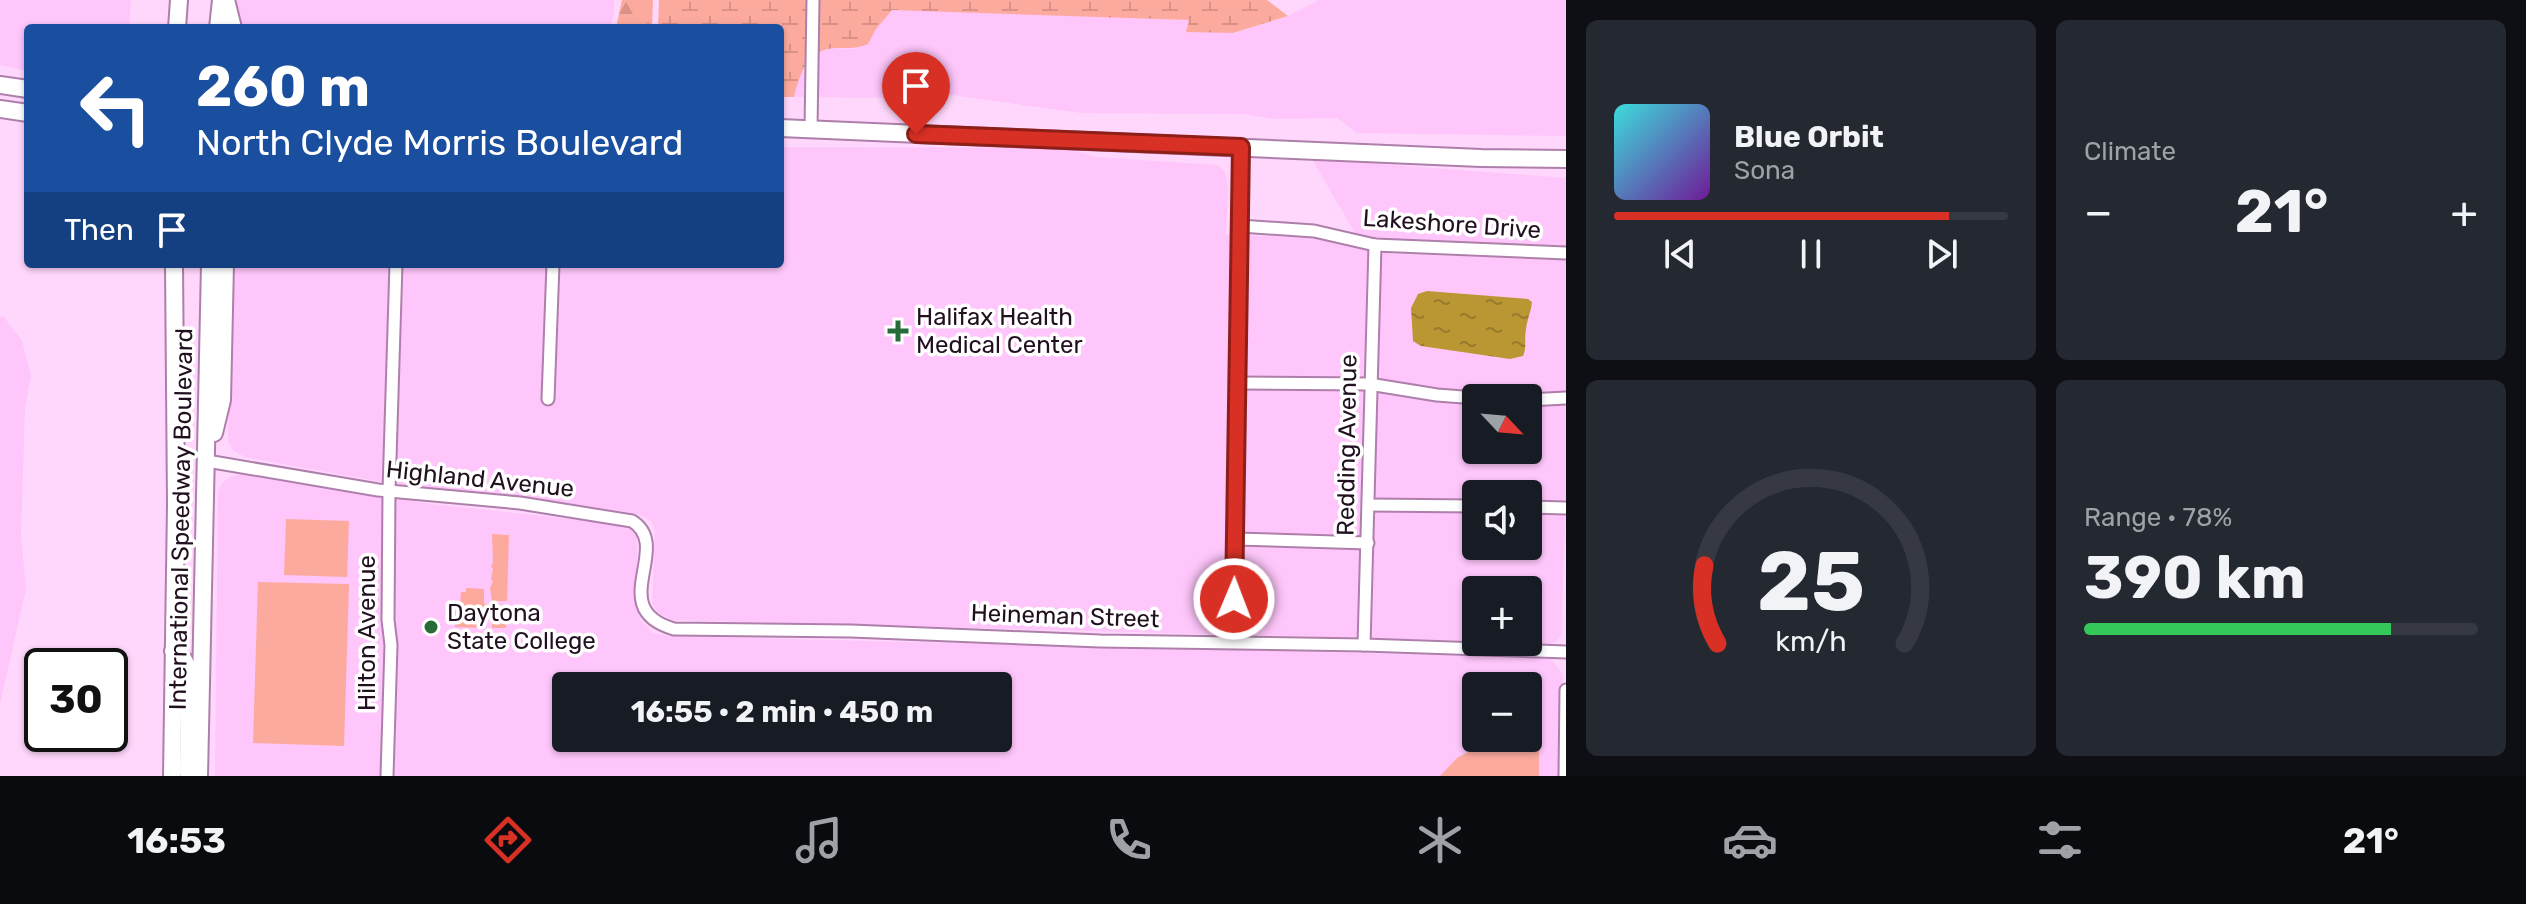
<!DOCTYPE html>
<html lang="en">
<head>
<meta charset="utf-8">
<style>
  :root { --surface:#171b24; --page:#242831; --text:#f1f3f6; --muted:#9ea1a6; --line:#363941; --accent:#d93025 }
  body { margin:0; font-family:Rubik,sans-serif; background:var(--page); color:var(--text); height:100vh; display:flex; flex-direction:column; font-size:30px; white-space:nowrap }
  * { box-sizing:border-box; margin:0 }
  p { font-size:26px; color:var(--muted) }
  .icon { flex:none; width:44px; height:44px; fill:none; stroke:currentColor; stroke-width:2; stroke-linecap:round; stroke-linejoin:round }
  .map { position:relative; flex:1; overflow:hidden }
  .sheet { display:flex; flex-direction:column; gap:20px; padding:20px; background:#0d0f14; width:960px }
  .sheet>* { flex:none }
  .banner { position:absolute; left:24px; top:24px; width:760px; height:244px; border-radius:8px; box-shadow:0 2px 6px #0004; background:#1a4fa0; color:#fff; overflow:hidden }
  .needle { width:52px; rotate:116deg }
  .tools { position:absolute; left:1462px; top:384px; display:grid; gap:16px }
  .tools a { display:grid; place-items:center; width:80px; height:80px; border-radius:8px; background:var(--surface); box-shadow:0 2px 6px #0004; font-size:40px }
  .speed { position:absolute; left:24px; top:648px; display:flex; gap:16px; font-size:40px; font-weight:700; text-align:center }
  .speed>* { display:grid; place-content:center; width:104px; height:104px; border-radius:50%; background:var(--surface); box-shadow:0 2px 6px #0004; line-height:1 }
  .speed .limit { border:4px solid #111; border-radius:12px; background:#fff; color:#111 }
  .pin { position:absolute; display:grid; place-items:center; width:68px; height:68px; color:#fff; margin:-82px -34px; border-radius:50% 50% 50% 0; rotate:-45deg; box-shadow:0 0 8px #0007 }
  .pin .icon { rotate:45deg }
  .me { position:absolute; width:88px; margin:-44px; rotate:1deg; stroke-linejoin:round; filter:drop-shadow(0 0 6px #0008) }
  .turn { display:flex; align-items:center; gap:28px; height:168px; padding:0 40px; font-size:36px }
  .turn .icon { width:104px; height:104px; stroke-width:2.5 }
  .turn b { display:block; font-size:56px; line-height:68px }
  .then { display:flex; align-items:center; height:76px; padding:0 40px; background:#0003; gap:16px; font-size:30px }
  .big { font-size:60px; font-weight:700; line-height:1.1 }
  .sheet .tile { flex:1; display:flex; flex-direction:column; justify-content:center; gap:12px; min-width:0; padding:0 28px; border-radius:12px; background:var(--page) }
  .sheet .dial { align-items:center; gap:0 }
  .dial svg { height:208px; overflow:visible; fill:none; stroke:var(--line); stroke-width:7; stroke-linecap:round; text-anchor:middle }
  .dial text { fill:var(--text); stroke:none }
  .song { display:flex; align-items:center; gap:24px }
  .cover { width:96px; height:96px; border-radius:12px; background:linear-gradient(135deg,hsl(180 70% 55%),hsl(280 70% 35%)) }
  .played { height:8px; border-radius:4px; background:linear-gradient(90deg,var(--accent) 85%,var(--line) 85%) }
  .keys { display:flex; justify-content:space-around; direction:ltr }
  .heat { display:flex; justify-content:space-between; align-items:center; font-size:44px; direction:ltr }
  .charge { height:12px; border-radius:6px; background:linear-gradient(90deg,#34c759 78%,var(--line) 0) }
  .sheet .tiles { flex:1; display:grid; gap:20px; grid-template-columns:repeat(2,1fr) }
  .trip { position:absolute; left:552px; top:672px; width:460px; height:80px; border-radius:8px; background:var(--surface); box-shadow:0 2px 6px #0004; font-weight:700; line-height:80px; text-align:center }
  .menu { display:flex; height:128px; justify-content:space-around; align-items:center; background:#090b0e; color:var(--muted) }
  .menu .icon { width:56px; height:56px }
  .menu .active { color:var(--accent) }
  .menu b { font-size:36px; color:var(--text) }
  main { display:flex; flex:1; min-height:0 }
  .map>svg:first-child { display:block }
</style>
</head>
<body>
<main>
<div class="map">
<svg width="1566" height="776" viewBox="0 0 1566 776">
  <defs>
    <pattern id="forest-firs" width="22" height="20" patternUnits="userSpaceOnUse" patternTransform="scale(2)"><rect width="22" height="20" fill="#fdaa9e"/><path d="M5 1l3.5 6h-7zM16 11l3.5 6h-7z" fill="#d99188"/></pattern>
    <pattern id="wetland-marsh" width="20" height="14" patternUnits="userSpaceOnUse" patternTransform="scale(2)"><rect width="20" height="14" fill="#fdaa9e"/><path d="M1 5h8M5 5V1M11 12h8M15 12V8" fill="none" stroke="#d99188"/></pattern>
    <pattern id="water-ripples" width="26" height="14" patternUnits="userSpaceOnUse" patternTransform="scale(2)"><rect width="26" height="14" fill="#bb9734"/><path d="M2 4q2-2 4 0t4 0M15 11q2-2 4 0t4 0" fill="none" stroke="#987a2c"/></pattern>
  </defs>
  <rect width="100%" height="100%" fill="#ffd7fc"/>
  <g fill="#fec6fa" fill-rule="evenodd">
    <polygon points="0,0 131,0 129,28 28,28 28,71 0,65"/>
    <polygon points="234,0 614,0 614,13 610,28 239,28"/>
    <polygon points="1319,0 1566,0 1566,136 1357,133 1337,118 1274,119 1243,114 1081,113 945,94 907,98 794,97 799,77 809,60 819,52 834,48 854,49 867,44 876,29 892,9 1190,20 1186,31 1234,33 1288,16"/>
    <path d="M 780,147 L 1066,148 L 1096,157 L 1218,165 L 1225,172 L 1228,186 L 1226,235 L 1306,237 L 1393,254 L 1561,259 L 1566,261 L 1566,503 L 1561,635 L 1557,641 L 1550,644 L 1492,642 L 1528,642 L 1528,590 L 1476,590 L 1476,641 L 673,620 L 659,614 L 652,604 L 655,530 L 651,521 L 638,514 L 522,497 L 399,485 L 245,457 L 234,451 L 228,442 L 230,264 L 780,264 ZM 1476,398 L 1528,398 L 1528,450 L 1476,450 ZM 1476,494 L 1528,494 L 1528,546 L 1476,546 Z"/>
    <polygon points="1312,159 1566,178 1566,247 1375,239 1356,235"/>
    <polygon points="3,316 22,341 31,376 25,408 21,536 26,589 0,704 0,317"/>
    <path d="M 241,474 L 431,504 L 615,524 L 630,529 L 637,534 L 637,605 L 640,620 L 653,633 L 670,636 L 1549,658 L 1556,664 L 1563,676 L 1559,776 L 215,776 L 218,492 L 222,483 L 230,477 ZM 566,686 L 998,686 L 998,738 L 566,738 ZM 1476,686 L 1528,686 L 1528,738 L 1476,738 Z"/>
  </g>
  <g fill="#fdaa9e">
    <polygon points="286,519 349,521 347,577 284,575"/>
    <polygon points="492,534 509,535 507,601 492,601 490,588 493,581 491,580 493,568 491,567 493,562"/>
    <polygon points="258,582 349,584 344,746 253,743"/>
    <polygon points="466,588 484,589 484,604 507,605 506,628 492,628 492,610 485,609 484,628 455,627 456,608 460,607 461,592 466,592"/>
    <polygon points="1528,736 1539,738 1539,776 1440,776 1457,758 1490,740"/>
  </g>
  <polygon fill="url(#forest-firs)" points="622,0 653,0 652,28 616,28"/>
  <path fill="url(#wetland-marsh)" d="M 659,0 L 806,0 L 807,38 L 820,39 L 819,0 L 1267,0 L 1288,16 L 1233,33 L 1186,32 L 1189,20 L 892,10 L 876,29 L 868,44 C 856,49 849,48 836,48 C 808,49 800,73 794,97 L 780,97 L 780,28 L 658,28 Z"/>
  <path fill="url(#water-ripples)" d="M 1427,291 L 1528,299 L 1532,302 C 1531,312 1527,320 1526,329 C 1524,340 1527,347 1523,356 L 1510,359 L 1421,346 L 1413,341 L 1411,308 L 1418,294 Z"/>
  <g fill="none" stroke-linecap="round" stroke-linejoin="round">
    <defs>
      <g id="street">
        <polyline points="811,129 813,0"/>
        <polyline points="1240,226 1314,231 1375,245 1566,253"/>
        <polyline points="1237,383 1369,384 1437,395 1476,398"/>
        <polyline points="548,399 553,264"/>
        <polyline points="1528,400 1566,398"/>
        <path d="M 207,461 L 378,490 L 520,503 L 632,521 C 674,547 604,609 674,629 L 851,631 L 1100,641 L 1364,645 L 1566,652"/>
        <polyline points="1369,505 1476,506"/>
        <polyline points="1528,507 1566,508"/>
        <polyline points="1235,539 1368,543"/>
        <polyline points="1233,642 1241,147"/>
        <polyline points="1364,645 1375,245"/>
        <polyline points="387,776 391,645 388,620 389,491 396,264"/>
        <polyline points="1565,776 1566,690"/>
      </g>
      <g id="secondary">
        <polyline points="0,85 28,89"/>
        <polyline points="0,109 28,113"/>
        <polyline points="780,128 1481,158 1566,159"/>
      </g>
      <g id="primary">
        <polyline points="226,0 233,28"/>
        <polyline points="177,28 179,0"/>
        <polyline points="218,28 221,0"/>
        <polyline points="214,433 222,400 225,264"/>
        <polyline points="173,651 184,660 189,670 188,773 190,776"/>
        <polyline points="172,776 176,505 174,264"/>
        <polyline points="199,776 210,264"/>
      </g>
    </defs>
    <use href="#street" stroke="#ad7faa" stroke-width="15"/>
    <use href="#secondary" stroke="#ad7faa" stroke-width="20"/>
    <use href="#primary" stroke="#ad7faa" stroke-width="20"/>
    <use href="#street" stroke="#fff" stroke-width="11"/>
    <use href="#secondary" stroke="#fff" stroke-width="16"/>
    <use href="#primary" stroke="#fff" stroke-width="16"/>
  </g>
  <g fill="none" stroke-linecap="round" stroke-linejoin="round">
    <defs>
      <polyline id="route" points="916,134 1241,147 1234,599"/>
    </defs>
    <use href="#route" stroke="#8d1f18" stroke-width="20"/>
    <use href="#route" stroke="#d93025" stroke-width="14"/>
  </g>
  <g fill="#276c38" stroke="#fff" stroke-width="3">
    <path d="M894 319h8v8h8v8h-8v8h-8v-8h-8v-8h8z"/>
    <circle cx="431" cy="627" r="8"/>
  </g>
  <g text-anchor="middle" stroke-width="7" stroke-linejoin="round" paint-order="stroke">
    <g font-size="24" fill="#211020" stroke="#fff">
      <text transform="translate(1452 224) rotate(4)" y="8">Lakeshore Drive</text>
      <text transform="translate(1347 445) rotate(-89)" y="8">Redding Avenue</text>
      <text transform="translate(480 479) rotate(6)" y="8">Highland Avenue</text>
      <text transform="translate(181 519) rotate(-89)" y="8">International Speedway Boulevard</text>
      <text transform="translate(1065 616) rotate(2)" y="8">Heineman Street</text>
      <text transform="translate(367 633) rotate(-90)" y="8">Hilton Avenue</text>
    </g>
    <g font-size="24" fill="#211020" stroke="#fff" text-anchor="start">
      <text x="916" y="325">Halifax Health<tspan x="916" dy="28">Medical Center</tspan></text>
      <text x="447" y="621">Daytona<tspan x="447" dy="28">State College</tspan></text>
    </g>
  </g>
</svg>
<div class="tools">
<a><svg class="needle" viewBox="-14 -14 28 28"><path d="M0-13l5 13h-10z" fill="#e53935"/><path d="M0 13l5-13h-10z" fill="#9ea1a6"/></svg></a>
<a><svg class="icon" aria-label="sound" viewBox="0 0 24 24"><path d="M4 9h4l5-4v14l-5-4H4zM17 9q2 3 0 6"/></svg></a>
<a>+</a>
<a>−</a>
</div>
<div class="speed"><div class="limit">30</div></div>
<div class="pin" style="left:916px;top:134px;background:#d93025"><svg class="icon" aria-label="arrive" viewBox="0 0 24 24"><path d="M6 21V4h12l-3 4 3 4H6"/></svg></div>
<svg class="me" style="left:1234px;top:599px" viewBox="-20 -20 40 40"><circle r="17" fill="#d93025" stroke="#fff" stroke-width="3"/><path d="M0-11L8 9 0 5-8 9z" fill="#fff"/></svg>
<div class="trip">16:55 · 2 min · 450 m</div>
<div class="banner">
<div class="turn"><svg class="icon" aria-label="left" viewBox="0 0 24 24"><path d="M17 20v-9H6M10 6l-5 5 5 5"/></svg><div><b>260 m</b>North Clyde Morris Boulevard</div></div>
<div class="then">Then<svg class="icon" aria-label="arrive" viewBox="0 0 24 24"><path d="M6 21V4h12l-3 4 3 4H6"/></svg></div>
</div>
</div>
<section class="sheet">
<div class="tiles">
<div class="tile">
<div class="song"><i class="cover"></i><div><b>Blue Orbit</b><p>Sona</p></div></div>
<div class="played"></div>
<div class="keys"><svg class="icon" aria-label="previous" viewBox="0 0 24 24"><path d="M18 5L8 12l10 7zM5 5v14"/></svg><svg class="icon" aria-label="pause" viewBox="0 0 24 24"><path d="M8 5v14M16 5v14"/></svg><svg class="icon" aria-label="next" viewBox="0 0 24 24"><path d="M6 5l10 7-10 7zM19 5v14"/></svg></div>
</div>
<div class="tile"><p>Climate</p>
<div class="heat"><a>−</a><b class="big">21°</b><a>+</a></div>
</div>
<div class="tile dial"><svg viewBox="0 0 100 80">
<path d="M14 69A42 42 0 1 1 86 69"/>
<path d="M14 69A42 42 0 0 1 9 39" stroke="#d93025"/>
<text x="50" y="56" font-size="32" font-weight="700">25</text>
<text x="50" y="72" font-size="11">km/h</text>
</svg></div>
<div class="tile"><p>Range · 78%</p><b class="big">390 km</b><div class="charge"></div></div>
</div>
</section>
</main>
<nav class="menu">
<b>16:53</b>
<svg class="icon active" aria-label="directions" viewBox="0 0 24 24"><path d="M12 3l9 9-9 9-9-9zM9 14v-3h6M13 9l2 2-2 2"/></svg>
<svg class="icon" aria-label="music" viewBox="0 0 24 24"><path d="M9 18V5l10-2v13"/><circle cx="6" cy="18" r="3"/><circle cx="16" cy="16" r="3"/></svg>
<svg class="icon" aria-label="phone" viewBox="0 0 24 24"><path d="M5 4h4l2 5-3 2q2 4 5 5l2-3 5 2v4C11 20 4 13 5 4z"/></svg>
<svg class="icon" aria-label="climate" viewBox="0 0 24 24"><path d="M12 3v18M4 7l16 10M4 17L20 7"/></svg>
<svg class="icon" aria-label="car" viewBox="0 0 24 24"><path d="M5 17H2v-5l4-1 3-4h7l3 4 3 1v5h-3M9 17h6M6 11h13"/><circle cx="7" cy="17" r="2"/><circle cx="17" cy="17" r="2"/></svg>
<svg class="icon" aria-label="filters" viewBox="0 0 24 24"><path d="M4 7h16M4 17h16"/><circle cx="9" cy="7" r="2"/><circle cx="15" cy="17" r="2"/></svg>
<b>21°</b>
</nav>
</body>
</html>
